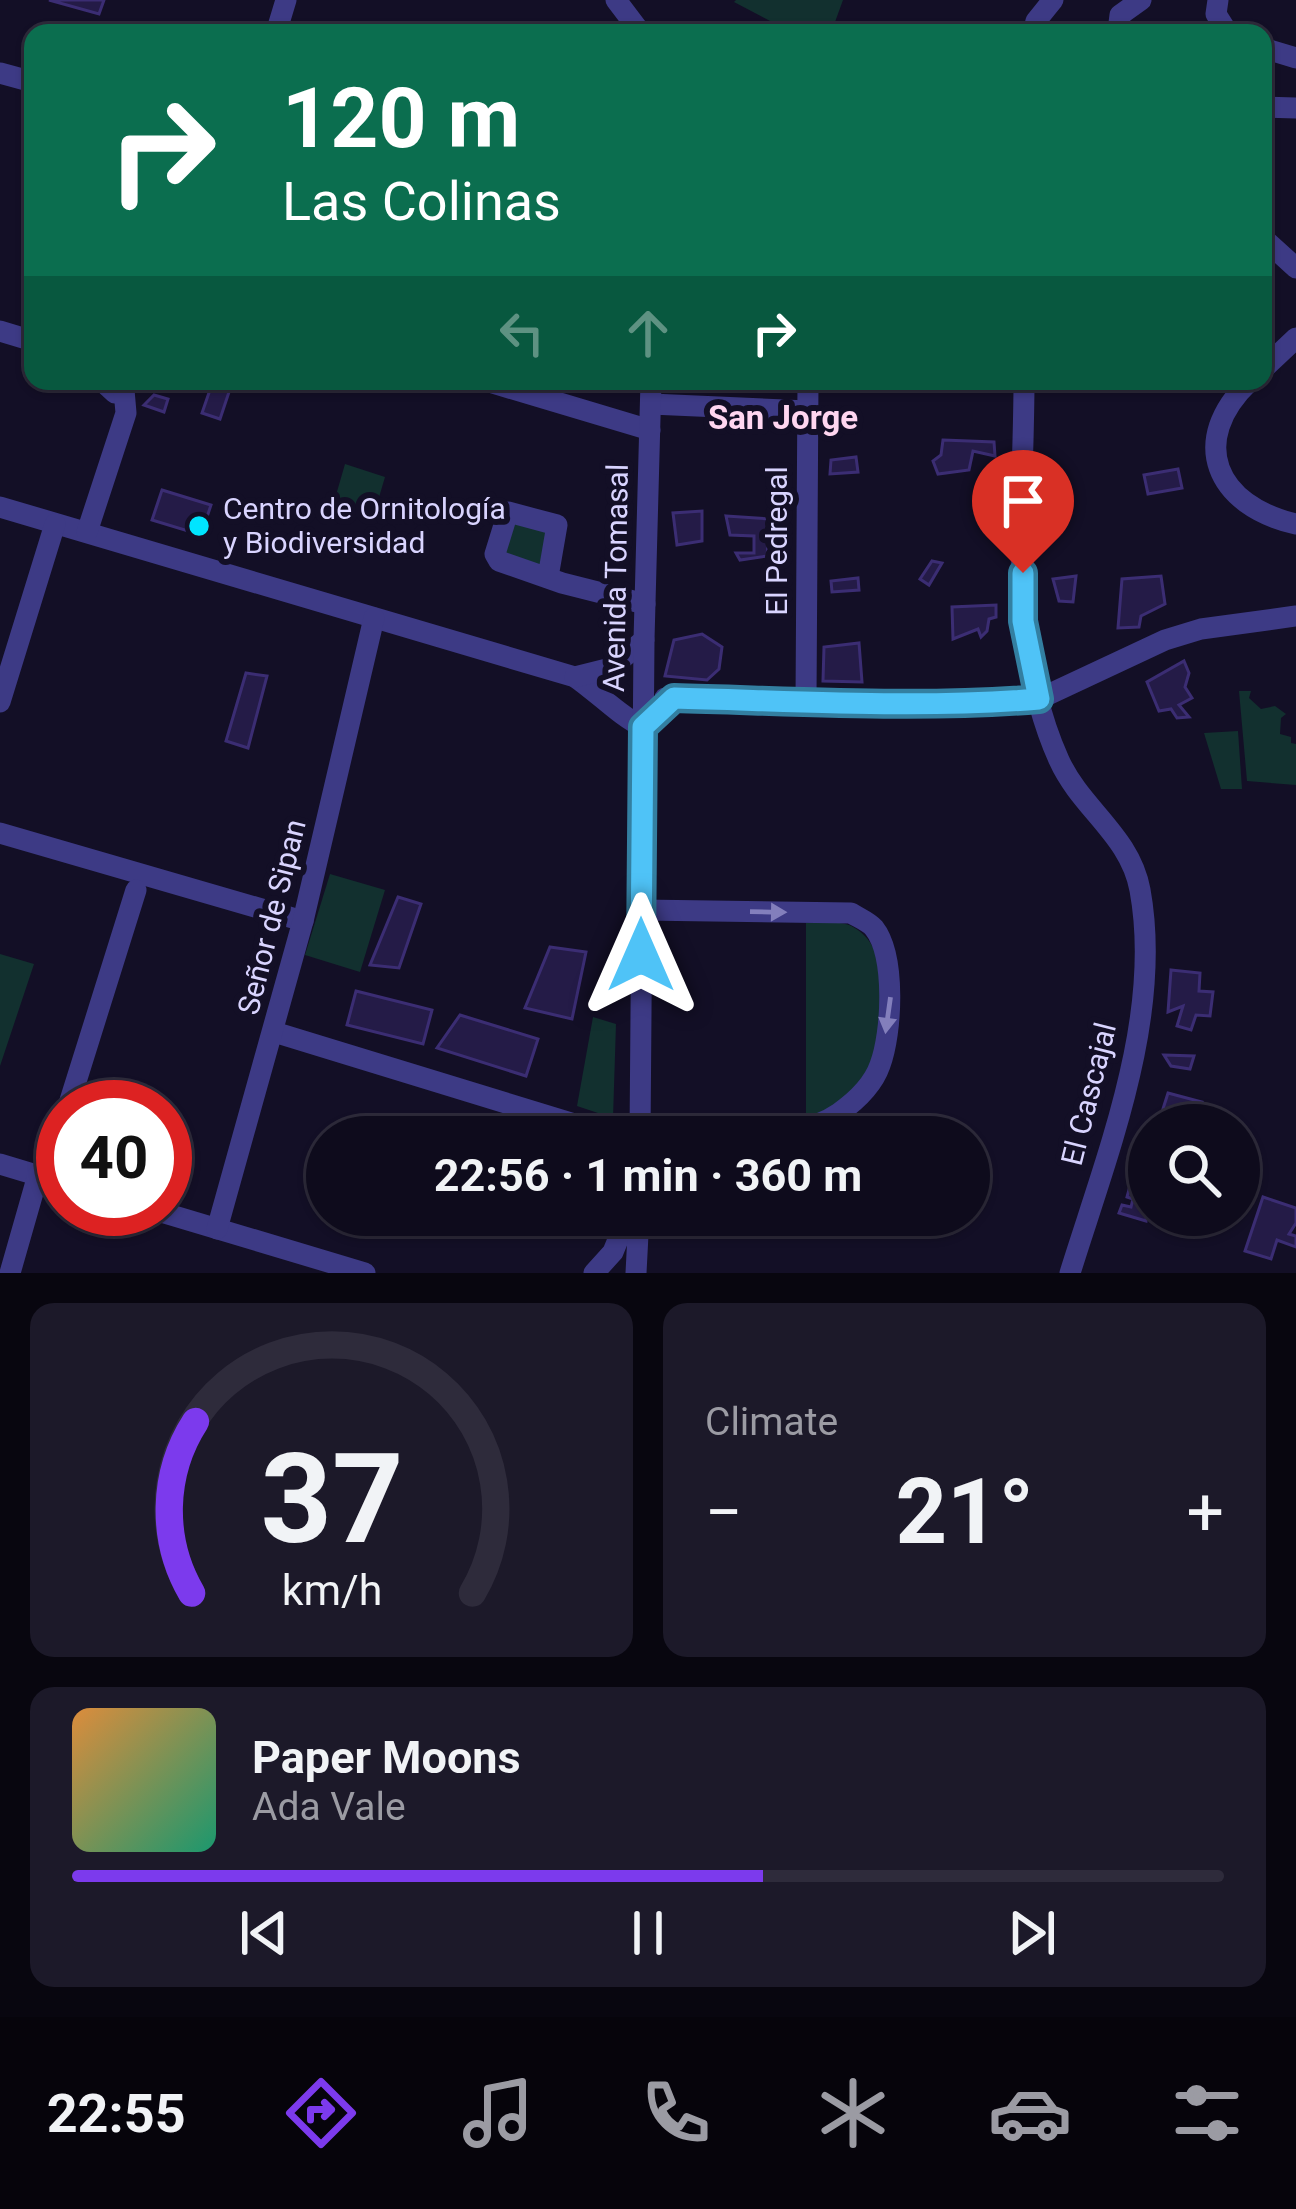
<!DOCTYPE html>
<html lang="en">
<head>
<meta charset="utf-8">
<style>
  :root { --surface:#0e0b1c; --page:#1c1929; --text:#f1f3f6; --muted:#9b9ba3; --line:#2e2b3b; --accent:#7c3aed }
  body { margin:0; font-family:Roboto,sans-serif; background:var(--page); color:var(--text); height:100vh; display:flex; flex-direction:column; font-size:45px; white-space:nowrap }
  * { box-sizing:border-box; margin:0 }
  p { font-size:39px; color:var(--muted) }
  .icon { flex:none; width:66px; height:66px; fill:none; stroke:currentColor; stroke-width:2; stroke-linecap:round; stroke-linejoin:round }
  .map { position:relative; height:1273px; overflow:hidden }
  .sheet { display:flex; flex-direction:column; gap:30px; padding:30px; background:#08060f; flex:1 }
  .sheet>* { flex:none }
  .guide { position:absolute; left:24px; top:24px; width:1248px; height:366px; border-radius:24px; box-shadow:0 3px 9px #0004,0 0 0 3px var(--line); background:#0b6e4f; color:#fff; overflow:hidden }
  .controls { position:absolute; left:1128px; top:1104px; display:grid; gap:24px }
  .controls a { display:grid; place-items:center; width:132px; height:132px; border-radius:50%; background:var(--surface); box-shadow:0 3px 9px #0004,0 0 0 3px var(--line); font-size:60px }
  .speed { position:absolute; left:36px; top:1080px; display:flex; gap:24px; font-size:60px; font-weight:700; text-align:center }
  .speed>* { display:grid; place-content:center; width:156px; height:156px; border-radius:50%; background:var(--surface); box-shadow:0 3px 9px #0004,0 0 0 3px var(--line); line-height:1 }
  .speed .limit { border:18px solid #d22; background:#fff; color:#111 }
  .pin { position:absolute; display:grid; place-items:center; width:102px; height:102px; color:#fff; margin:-123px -51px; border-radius:50% 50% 50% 0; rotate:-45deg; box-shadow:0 0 12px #0007 }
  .pin .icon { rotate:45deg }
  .me { position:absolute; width:132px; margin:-66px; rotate:0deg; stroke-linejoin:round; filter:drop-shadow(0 0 9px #0008) }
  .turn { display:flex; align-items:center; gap:42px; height:252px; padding:0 60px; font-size:54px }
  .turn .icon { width:156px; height:156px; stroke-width:2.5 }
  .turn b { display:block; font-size:84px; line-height:102px }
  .lanes { display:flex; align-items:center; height:114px; padding:0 60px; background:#0003; justify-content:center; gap:60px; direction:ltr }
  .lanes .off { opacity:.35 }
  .big { font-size:90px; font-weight:700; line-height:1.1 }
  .sheet .card { flex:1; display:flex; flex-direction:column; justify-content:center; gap:18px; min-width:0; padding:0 42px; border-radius:24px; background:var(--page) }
  .sheet .dial { align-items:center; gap:0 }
  .dial svg { height:312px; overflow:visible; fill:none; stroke:var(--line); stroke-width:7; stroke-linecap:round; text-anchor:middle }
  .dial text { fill:var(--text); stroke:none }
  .song { display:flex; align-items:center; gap:36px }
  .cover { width:144px; height:144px; border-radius:18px; background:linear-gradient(135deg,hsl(30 70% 55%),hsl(160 70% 35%)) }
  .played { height:12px; border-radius:6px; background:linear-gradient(90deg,var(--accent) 60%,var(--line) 60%) }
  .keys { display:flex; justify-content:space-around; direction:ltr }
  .heat { display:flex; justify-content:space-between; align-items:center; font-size:66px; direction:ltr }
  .sheet .tiles { flex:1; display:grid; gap:30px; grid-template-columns:1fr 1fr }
  .card:last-child { grid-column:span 2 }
  .trip { position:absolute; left:306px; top:1116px; width:684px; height:120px; border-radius:60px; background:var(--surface); box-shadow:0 3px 9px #0004,0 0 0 3px var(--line); font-weight:700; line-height:120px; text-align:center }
  .tabs { display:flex; height:192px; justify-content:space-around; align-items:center; background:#06040b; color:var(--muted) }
  .tabs .icon { width:84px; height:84px }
  .tabs .selected { color:var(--accent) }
  .tabs b { font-size:54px; color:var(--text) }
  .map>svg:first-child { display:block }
</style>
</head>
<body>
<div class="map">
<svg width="1296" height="1273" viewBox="0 0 1296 1273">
  <rect width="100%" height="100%" fill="#130f26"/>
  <g fill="#12302f">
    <polygon points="736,0 843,0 831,33 793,33 734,2"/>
    <polygon points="345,464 385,477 372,521 332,509"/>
    <polygon points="510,515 553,527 542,566 499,555"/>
    <polygon points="1239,691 1251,691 1249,698 1261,709 1275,706 1286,714 1281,718 1280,734 1291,737 1291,743 1296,744 1296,785 1247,781"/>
    <polygon points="1238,731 1242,789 1221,789 1204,733"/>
    <polygon points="330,874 385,890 360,972 305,955"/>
    <path d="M 806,923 C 821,923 840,920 853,927 C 895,949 887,1031 873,1068 C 864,1093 830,1113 806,1116 Z"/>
    <polygon points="0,954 34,964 0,1066"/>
    <polygon points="593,1017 616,1024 613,1118 577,1106"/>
  </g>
  <g fill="#241b47" stroke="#3b2d73" stroke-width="3">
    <polygon points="49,0 104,0 99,14"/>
    <polygon points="213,381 231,386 220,419 202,413"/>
    <polygon points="154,395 168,399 164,412 144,405"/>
    <polygon points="943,440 994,442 995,456 973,451 969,470 938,474 933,461 941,455"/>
    <polygon points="856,457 858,472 830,474 831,460"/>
    <polygon points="1178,469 1182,488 1148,494 1144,475"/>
    <polygon points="162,490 211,505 201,535 152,520"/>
    <polygon points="702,511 702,541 677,545 673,513"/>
    <polygon points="726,516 770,519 767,556 740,560 736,553 754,553 754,536 730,535"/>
    <polygon points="932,561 942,563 929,585 920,579"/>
    <polygon points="1076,576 1073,602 1059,601 1053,579"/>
    <polygon points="1161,576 1165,604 1141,616 1139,627 1118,628 1122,579"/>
    <polygon points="858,578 859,590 832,592 831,581"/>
    <polygon points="996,605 996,617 989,619 987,631 981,637 978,629 953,639 952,607"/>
    <polygon points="702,634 722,647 719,669 707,680 665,676 674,640"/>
    <polygon points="859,643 862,682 823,681 824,647"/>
    <polygon points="1184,661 1189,673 1185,687 1192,698 1179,705 1189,717 1177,718 1171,709 1159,711 1147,682"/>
    <polygon points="246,673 267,676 248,748 226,741"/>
    <polygon points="398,897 421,904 399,968 370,965"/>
    <polygon points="550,947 586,952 572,1019 525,1008"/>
    <polygon points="1171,970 1200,973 1199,991 1213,992 1210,1016 1196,1015 1191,1030 1177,1026 1183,1006 1168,1012"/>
    <polygon points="356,991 432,1010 423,1044 347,1025"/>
    <polygon points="460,1015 538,1039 526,1076 437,1048"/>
    <polygon points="1164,1055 1194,1056 1190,1069 1171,1066"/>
    <polygon points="1168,1093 1202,1102 1195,1125 1167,1121 1169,1114 1162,1112"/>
    <polygon points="1131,1182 1149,1187 1146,1221 1119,1213 1122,1205 1131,1207 1133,1199 1127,1197"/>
    <polygon points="1263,1197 1296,1208 1296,1223 1289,1234 1296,1236 1296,1247 1277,1240 1271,1259 1245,1251"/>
    <polygon points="1170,1215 1185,1215 1180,1233 1166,1229"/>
  </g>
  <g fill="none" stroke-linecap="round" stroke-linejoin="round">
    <g stroke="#3d3a85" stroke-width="21">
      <polyline points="616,0 641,33"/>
      <polyline points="1218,0 1216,14 1228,33"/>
      <polyline points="276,33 286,0"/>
      <polyline points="1033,33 1036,21 1053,0"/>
      <polyline points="1126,33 1119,23 1120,15 1141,0"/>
      <polyline points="1263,48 1296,58"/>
      <polyline points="0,73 33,82"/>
      <polyline points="1263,107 1296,108"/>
      <polyline points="1263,238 1296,268"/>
      <polyline points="0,331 33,341"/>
      <polyline points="1263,369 1296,338"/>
      <polyline points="102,381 115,393 124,390 130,381"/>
      <polyline points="486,381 650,430"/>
      <path d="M 1024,381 C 1024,505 1006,643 1059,760 C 1081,809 1130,835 1140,890 C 1163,1016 1107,1154 1070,1273"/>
      <path d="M 1250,381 C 1187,441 1216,506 1296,524"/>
      <polyline points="651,404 807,411"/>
      <path d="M 0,507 L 575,677 C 597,692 622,718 643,727 L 674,698"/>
      <polyline points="87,532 126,413 124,390"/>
      <polyline points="548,577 557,525 508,512 495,554 499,561 562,583 645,604"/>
      <polyline points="575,677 611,668 644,640"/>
      <polyline points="665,698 835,703 1039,699 1165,640 1201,629 1296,616"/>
      <polyline points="806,701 808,381"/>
      <polyline points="0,702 55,524"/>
      <polyline points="0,833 303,921"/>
      <path d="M 642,910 L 851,913 C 859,918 869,922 874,928 C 896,956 892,1033 880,1065 C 873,1085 856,1101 839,1113 C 809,1134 766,1135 731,1137"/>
      <polyline points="274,1032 617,1137"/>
      <polyline points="68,1107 136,890"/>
      <polyline points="640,1137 644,640 651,381"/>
      <polyline points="0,1164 63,1183"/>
      <polyline points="45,1178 63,1122"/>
      <polyline points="151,1209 365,1273"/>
      <polyline points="217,1229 303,921 374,618"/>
      <polyline points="10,1273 38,1175"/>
      <polyline points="594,1273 613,1252 628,1215"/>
      <polyline points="636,1273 639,1215"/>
    </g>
  </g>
  <defs><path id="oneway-solid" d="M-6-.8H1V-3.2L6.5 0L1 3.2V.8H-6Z" transform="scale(3)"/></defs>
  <g fill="#837fbc">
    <use href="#oneway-solid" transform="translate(768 912) rotate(1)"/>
    <use href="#oneway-solid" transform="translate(888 1015) rotate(98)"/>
  </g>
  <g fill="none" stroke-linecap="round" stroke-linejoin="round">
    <defs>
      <path id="route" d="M 641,955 L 643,727 L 674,698 C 795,701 918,709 1039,699 L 1023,621 L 1023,573"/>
    </defs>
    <use href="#route" stroke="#337fa1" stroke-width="30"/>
    <use href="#route" stroke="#4fc3f7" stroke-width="21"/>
  </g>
  <circle fill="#00e5ff" stroke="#130f26" stroke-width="4.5" cx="199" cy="526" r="12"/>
  <g text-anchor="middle" stroke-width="12" stroke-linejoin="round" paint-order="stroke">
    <g font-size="30" fill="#d9d4ff" stroke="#130f26" text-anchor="start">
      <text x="223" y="519">Centro de Ornitología<tspan x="223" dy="34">y Biodiversidad</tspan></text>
    </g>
    <g font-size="30" fill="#d9d4ff" stroke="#130f26">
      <text transform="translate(777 541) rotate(-90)" y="10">El Pedregal</text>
      <text transform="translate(616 578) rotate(-89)" y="10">Avenida Tomasal</text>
      <text transform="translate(272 917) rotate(-76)" y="10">Señor de Sipan</text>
      <text transform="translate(1089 1094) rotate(-76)" y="10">El Cascajal</text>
    </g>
    <g font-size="33" font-weight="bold" fill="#ffd6f0" stroke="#130f26">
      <text x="783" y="429">San Jorge</text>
    </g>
  </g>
</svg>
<div class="controls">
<a><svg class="icon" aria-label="search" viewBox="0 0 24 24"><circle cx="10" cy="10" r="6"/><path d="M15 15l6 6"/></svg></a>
</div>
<div class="speed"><div class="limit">40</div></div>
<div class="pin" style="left:1023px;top:573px;background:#d93025"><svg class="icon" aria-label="arrive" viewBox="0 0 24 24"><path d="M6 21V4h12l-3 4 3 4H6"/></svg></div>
<svg class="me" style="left:641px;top:955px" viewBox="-20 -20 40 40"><path d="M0-17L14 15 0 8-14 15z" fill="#4fc3f7" stroke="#fff" stroke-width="4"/></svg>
<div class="trip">22:56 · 1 min · 360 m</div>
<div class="guide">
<div class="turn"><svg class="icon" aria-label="right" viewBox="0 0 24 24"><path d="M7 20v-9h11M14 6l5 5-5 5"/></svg><div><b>120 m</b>Las Colinas</div></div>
<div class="lanes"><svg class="icon off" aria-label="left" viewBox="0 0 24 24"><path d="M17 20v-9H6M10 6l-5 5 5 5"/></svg><svg class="icon off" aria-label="ahead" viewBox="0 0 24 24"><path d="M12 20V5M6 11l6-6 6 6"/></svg><svg class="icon" aria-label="right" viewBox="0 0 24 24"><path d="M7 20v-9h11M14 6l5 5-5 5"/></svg></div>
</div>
</div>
<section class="sheet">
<div class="tiles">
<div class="card dial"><svg viewBox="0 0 100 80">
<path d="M14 69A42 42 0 1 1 86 69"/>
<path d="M14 69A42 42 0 0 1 15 25" stroke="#7c3aed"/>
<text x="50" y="56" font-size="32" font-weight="700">37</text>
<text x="50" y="72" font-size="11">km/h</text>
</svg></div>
<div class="card"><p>Climate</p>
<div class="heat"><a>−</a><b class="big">21°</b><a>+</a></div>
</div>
<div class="card">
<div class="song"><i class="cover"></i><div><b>Paper Moons</b><p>Ada Vale</p></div></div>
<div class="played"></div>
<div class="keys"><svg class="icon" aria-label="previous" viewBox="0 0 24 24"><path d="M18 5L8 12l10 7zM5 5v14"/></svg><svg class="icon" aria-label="pause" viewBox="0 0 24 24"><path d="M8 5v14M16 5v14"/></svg><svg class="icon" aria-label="next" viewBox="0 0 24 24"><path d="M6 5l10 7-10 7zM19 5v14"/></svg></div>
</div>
</div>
</section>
<nav class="tabs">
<b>22:55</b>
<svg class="icon selected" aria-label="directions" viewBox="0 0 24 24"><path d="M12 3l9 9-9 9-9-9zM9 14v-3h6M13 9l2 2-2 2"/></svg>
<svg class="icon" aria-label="music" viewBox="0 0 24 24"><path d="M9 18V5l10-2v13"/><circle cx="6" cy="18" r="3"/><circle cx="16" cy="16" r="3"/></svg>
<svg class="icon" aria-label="phone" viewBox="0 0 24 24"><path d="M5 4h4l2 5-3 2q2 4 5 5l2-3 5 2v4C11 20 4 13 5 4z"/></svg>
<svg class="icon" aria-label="climate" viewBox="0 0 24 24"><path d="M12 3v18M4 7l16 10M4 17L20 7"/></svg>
<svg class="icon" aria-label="car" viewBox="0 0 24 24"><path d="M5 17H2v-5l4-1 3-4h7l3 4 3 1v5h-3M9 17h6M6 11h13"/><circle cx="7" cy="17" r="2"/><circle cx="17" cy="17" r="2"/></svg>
<svg class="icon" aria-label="filters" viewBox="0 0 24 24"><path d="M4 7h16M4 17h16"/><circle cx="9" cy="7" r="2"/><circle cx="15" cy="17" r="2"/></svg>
</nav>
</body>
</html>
